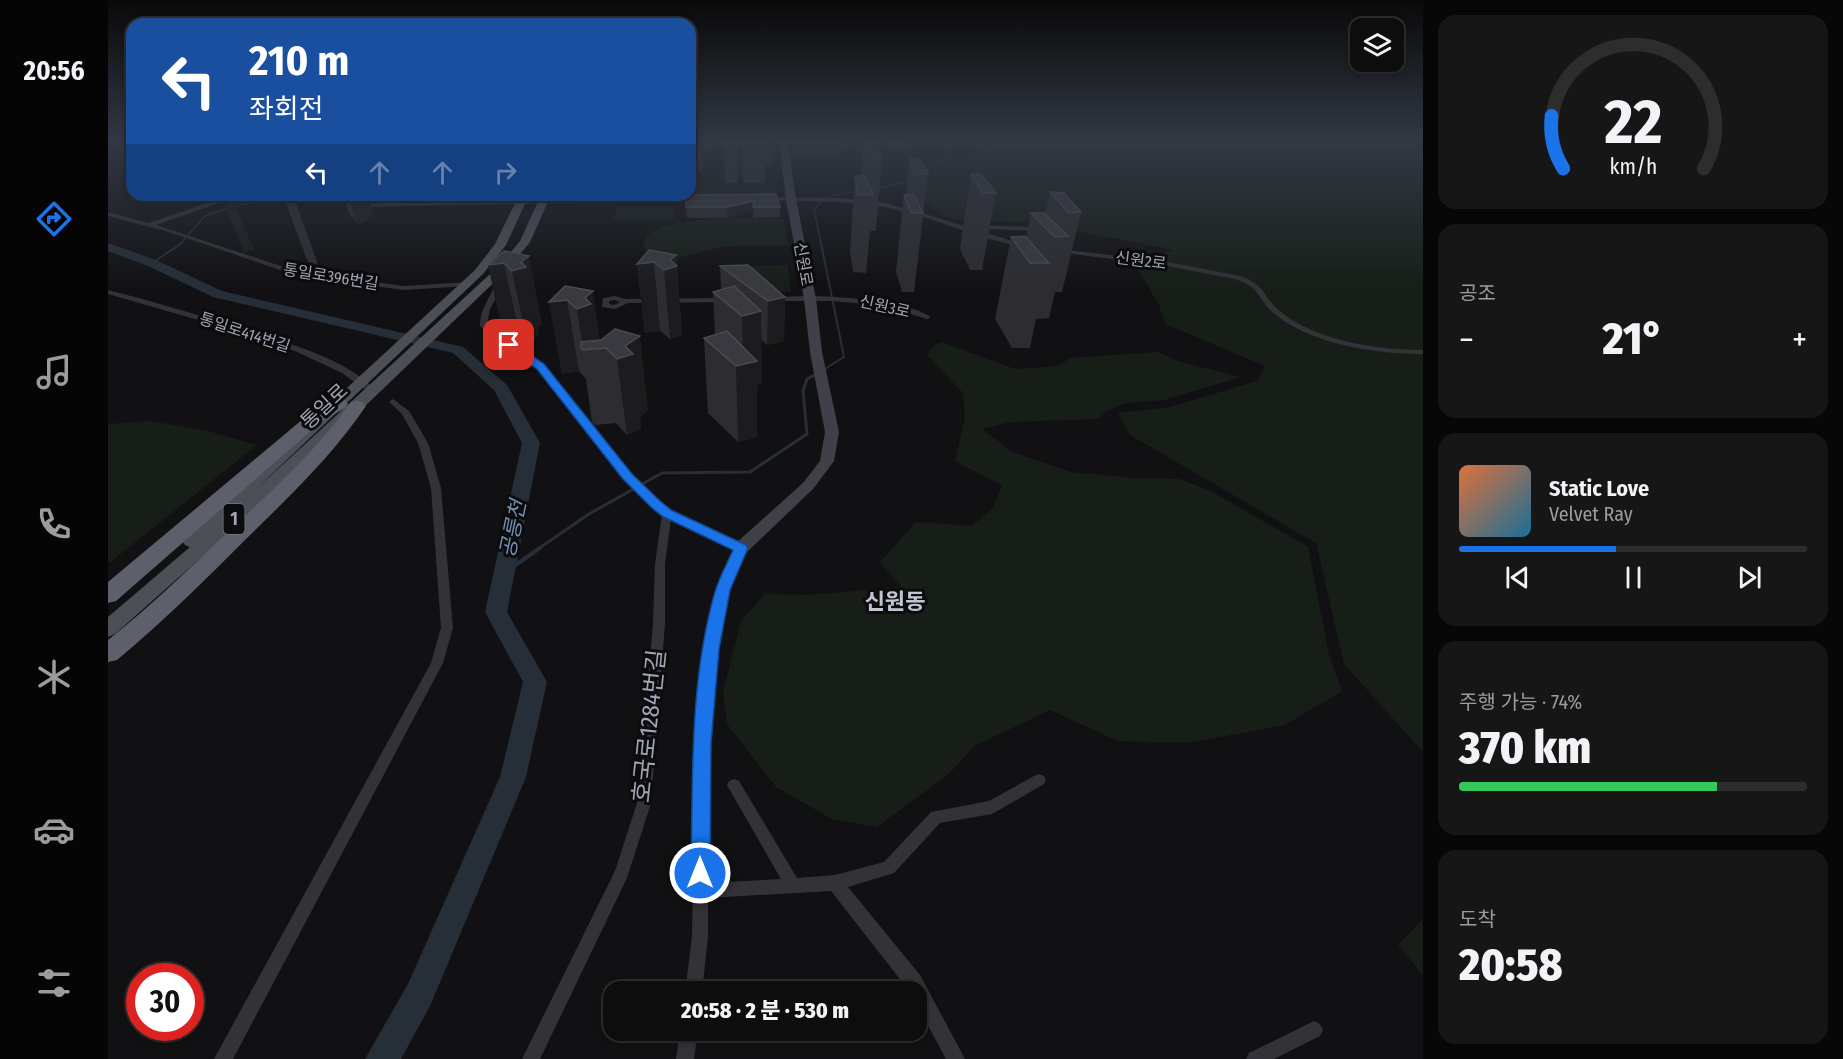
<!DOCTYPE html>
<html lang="ko">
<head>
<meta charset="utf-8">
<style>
  :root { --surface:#0d0d0e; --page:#161617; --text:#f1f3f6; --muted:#9a9c9e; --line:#2d2d2e; --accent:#1a73e8 }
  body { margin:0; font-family:"Fira Sans Condensed","Noto Sans KR",sans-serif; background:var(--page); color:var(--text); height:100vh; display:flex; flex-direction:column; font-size:22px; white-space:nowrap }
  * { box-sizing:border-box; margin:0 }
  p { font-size:20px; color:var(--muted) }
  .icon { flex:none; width:33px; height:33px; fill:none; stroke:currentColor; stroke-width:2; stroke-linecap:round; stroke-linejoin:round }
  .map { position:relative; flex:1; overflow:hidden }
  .details { display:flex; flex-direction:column; gap:15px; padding:15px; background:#070708; width:420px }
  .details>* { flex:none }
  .top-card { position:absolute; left:18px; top:18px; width:570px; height:183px; border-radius:18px; box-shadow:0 3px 9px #0003,0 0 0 2px var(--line); background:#1a4fa0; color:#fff; overflow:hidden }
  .tools { position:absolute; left:1242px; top:18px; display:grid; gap:12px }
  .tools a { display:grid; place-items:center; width:54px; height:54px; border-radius:12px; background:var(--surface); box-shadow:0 3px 9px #0003,0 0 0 2px var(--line); font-size:30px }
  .speed { position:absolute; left:18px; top:963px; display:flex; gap:12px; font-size:30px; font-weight:700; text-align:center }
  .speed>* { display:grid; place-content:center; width:78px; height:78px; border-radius:50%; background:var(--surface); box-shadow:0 3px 9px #0003,0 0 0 2px var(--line); line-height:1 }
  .speed .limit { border:9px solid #d22; background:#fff; color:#111 }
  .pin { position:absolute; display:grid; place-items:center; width:51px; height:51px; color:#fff; margin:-26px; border-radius:12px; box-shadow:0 3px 9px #0006 }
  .me { position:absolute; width:66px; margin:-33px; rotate:0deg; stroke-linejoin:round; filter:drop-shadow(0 0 4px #0008) }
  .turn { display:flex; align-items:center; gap:21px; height:126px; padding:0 24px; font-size:27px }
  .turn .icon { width:78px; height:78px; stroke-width:2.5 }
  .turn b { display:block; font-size:42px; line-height:51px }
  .lanes { display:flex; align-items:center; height:57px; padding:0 24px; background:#0003; justify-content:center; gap:30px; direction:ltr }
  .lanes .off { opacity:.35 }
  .big { font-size:45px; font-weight:800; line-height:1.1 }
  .details .tile { flex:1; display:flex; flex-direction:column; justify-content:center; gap:9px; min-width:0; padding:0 21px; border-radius:18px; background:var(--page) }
  .details .dial { align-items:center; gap:0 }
  .dial svg { height:156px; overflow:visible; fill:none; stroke:var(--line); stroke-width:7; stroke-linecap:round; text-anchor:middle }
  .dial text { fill:var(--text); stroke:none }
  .song { display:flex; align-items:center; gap:18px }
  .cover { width:72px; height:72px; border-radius:9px; background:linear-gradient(135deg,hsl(20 70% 55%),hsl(200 70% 35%)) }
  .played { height:6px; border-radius:3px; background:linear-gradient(90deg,var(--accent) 45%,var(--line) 45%) }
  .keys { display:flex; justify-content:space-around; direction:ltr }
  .heat { display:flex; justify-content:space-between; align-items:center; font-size:33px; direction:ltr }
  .charge { height:9px; border-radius:4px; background:linear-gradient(90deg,#34c759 74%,var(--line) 0) }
  .trip { position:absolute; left:495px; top:981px; width:324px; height:60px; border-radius:18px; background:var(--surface); box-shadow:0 3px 9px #0003,0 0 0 2px var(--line); font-weight:800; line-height:60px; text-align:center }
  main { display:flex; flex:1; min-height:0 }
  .dock { display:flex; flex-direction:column; width:108px; justify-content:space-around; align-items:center; background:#050506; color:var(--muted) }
  .dock .icon { width:42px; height:42px }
  .dock .on { color:var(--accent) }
  .dock b { font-size:27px; color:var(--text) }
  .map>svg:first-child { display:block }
</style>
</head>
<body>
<main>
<nav class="dock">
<b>20:56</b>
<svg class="icon on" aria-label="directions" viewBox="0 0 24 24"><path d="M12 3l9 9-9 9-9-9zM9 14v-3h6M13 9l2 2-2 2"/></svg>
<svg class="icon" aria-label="music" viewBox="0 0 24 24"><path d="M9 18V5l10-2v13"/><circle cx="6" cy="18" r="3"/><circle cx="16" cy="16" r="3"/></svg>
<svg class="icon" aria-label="phone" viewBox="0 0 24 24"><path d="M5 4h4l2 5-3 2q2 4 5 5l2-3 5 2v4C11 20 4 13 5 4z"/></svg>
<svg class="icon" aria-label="climate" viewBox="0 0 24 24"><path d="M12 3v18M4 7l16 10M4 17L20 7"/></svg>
<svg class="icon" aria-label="car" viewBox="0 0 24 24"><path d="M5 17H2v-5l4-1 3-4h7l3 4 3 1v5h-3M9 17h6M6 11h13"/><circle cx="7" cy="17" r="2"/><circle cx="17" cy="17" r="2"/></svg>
<svg class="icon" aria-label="filters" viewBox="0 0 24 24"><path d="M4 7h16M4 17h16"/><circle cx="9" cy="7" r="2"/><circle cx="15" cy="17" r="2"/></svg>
</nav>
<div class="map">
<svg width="1315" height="1059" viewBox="0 0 1315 1059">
  <rect width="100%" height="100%" fill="#111113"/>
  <g fill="#171e18">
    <polygon points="893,141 1315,141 1315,752 1236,664 1208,543 1022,435 1010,413 1062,407 1149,381 1157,366 1057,324 1051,305 1025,261 1066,250 925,222 855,221 834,215 804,193 830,171"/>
    <polygon points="666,185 668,194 456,198 457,195 582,195 582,186"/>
    <polygon points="264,195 397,195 395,199 258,201"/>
    <polygon points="510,206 566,206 565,219 505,220"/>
    <path d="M 676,219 L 680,245 C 660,246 639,245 618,247 C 591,249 561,269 536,249 C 529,211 653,219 676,219 Z"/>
    <polygon points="680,265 683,292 640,292 640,266"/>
    <polygon points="833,342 907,369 950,366 962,358 1050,352 1069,361 1133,377 1056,400 1018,403 1001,410 989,419 902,422 874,429 904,452 963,472 1026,478 1071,479 1103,491 1200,547 1221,655 1234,691 1177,725 1079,743 1010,741 942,710 866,746 841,774 769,827 724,819 668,787 619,724 615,692 633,621 657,594 699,595 793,587 772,562 808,522 864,526 885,508 894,485 847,461 857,418 855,393 820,356 821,350"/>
    <polygon points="42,421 100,431 149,445 0,564 0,424"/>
    <polygon points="1315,919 1315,975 1290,945"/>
  </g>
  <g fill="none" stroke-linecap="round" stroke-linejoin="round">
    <g stroke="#262f37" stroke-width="1.5">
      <polyline points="815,173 838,158 842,151 839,141"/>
      <polyline points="770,188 801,181"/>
      <polyline points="127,206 181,195"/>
      <polyline points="72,244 97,216 120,208"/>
      <polyline points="713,244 706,209 719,197 749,191"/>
    </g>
    <g stroke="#262f37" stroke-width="2">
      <polyline points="713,243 736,357 715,370"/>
      <polyline points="44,263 74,243"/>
      <polyline points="702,377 710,373"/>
    </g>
    <polyline stroke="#262f37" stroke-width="3" points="430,549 481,514 554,473 642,472 699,434 695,391 699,379 705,376"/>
    <polyline stroke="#262f37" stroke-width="4" points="396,573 432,548"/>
    <polygon fill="#262f37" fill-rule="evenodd" points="0,243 48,260 114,291 355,347 399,385 432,443 399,612 439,682 418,777 322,1006 293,1059 257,1059 300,984 392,777 415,682 377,612 414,443 386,390 345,353 105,297 40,266 0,251"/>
    <g fill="#323238" fill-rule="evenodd">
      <polygon points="134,195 148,195 114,202 48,225 191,272 296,286 359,282 363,284 359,286 296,290 190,276 61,232 0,216 0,212 41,223 111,199"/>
      <polygon points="657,197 732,198 777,203 814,213 917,245 914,247 877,238 810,215 777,207 732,202 655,200 654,199"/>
      <polygon points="591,198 594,200 593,201 249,207 246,205 249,203"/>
      <polygon points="868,225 928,227 931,229 928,231 866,228 865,227"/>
      <path d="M 951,249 L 1060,262 L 1132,276 C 1158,284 1155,298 1173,312 C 1209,341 1270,350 1315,350 L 1315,354 C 1269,354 1205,345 1168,315 C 1150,301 1153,287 1127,279 L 1060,266 L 949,252 L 949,250 Z"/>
      <path d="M 388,281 L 392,281 L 394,287 L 382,309 L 379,324 L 388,332 L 435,364 L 523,474 L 551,503 L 563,511 L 637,545 L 638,548 L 621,590 L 609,649 L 601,743 L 600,883 L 673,879 L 619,785 L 621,781 L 626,779 L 631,781 L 689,878 L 727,875 L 776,862 L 823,812 L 881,801 L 926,776 L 931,774 L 936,776 L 938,780 L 936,784 L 884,814 L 832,823 L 786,873 L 740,887 L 812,975 L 857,1059 L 838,1059 L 808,1003 L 808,992 L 802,992 L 723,891 L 600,898 L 600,937 L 594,992 L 577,992 L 584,937 L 587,743 L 597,649 L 609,590 L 627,549 L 563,519 L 557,564 L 557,624 L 543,803 L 519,878 L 432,1059 L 414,1059 L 507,871 L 529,803 L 545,624 L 547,564 L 554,514 L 543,507 L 517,478 L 429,368 L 382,336 L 372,326 C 371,309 384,296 388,281 Z"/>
      <path d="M 0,290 C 47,302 95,316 141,331 C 183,344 238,359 269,391 L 268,393 L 262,393 L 234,373 L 187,351 L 104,324 L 0,294 Z"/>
      <path d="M 507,296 L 517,299 L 620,298 L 624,300 L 620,302 L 520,303 L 507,309 L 494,307 L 495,298 ZM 507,300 L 512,302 L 506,305 L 501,304 L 501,301 Z"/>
      <path d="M 703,296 C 735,297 797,300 823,317 L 819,319 L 796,312 L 760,304 L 723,301 L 662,301 L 658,299 L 662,297 Z"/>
      <polygon points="285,399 301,411 320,443 333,488 345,628 335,663 125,1059 106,1059 323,663 333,628 323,488 310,443 294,414 281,402"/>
      <polygon points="1206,1021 1212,1024 1215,1030 1212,1036 1166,1059 1138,1059 1141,1053"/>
      <polygon points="572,1030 590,1030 586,1059 568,1059"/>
    </g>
    <polygon fill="#404148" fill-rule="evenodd" points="671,141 679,141 688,199 708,299 714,352 731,432 726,461 705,489 639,552 627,552 625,548 627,544 695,483 712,461 717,432 702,352 696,299 678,199"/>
    <polygon fill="#4d4f57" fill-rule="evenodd" points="411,195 421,195 398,245 375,274 146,491 393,264 412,241 433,195 443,195 422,242 401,268 178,482 7,634 0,637 0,617 82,547 77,545 74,541 77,537 367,270 387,244"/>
    <g fill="#5d606a" fill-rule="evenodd">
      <polygon points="231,399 237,400 240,404 237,408 213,422 8,601 0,603 0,582 201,414"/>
      <path d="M 249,401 L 255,402 L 258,406 C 224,456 182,496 139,538 C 97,580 55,622 9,660 L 0,662 L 0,640 C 43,606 83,567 123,529 C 166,489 209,450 243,402 Z"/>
    </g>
  </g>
  <g fill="#2d2d31">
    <polygon points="582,141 598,141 595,171 583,171 583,167 582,167"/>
    <polygon points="614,141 629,141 630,183 617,183 616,150 614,150"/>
    <polygon points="635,141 663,141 663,163 658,163 657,183 635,183 634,149"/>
    <polygon points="687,141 733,141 732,156 690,157 689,146"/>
    <polygon points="755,141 774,158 768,231 762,231 758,273 745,272 742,251 747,176 753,176"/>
    <polygon points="775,141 816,141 794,148 775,143"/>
    <polygon points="801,158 820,174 806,292 794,292 788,272 796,195 798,195"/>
    <polygon points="863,174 888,193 874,270 862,270 852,249"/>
    <polygon points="942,192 973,212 954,292 947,292 941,318 928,319 922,348 904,348 887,319 903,237 918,238 923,213 937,214"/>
    <polygon points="175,195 185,195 213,273 205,272 198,257"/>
    <polygon points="235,195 260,195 265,212 257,222 249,224 241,212"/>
    <polygon points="577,195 672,207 672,217 645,218 645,211 620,218 579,218"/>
    <polygon points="396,251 434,324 430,328 431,336 419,341 411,332 395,334"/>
    <polygon points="568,255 574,335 562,339 552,331 537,333 529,264"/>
    <polygon points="612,266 677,297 676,341 659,345 653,340 654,383 649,385 649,437 630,442 600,413 596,338 607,335 605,292 613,290"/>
    <polygon points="457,286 492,340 493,340 507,329 540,410 532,417 533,429 519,435 508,423 487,425 484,422 478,379 471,371 454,374 441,302"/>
  </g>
  <g fill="#1c1c1f">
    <polygon points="593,141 598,141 595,171"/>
    <polygon points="658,141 658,163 657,183 657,149"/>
    <polygon points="795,141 816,141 794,148"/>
    <polygon points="113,195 123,195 146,250 136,252"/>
    <polygon points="240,195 260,195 265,212 257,222 249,224"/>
    <polygon points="646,201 645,211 620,218 619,207"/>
    <polygon points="568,255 574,335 562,339 556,270 562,260"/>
    <polygon points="421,256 434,324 430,328 431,336 419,341 404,271 413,262"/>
    <polygon points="546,262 552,331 537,333 529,264"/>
    <polygon points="396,263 411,332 395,334 380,265"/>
    <polygon points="485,291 493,348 475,350 469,309 477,298"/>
    <polygon points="677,297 676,341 659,345 660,301"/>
    <polygon points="459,300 471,371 454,374 441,302"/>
    <polygon points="653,311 654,383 649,385 649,437 630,442 628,366 635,364 634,316"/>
    <polygon points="532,336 540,410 532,417 533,429 519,435 509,359 517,346"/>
  </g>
  <g fill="#393a3f" stroke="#4a4b52" stroke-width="1.5">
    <polygon points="617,141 629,141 630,147 616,147"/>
    <polygon points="635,141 658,141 657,149 634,149"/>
    <polygon points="755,141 765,141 774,158 764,158"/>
    <polygon points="801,158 811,158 820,174 807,174"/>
    <polygon points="863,174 873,174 888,193 875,193"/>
    <polygon points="747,176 757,176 765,195 750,195"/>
    <polygon points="942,192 956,193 973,212 961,213"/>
    <polygon points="668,194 672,207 645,207 646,201 619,207 578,207 577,195"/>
    <polygon points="796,195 806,195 815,213 803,213"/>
    <polygon points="923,213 936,213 960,236 947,237"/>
    <polygon points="917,236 941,263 922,263 903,237"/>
    <polygon points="541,250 568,255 562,260 569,266 556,270 546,262 529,264"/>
    <polygon points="396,251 421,256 413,262 418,267 404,271 396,263 380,265"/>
    <polygon points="640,265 677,297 660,301 612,266"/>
    <polygon points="457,286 485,291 477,298 483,304 469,309 459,300 441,302"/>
    <polygon points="626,286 653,311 634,316 605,292"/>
    <polygon points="507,329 532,336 517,346 525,354 509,359 498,348 475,350 473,347 473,342 493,340"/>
    <polygon points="619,331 649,361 628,366 596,338"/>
  </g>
  <linearGradient id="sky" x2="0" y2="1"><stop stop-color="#09090a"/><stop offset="0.49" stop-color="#323844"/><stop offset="1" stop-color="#323844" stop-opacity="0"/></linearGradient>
  <rect width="1315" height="289" fill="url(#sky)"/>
  <path fill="#1a73e8" stroke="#114b97" stroke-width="1.5" d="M 397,343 L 405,343 L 436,364 L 524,474 L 552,501 L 563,510 L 638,545 L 640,548 L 622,590 L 611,649 L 603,743 L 602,873 L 600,880 L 592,882 L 585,880 L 583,873 C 585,780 581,682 607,592 C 611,578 619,564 625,550 L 554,516 L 543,507 L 515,479 L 429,369 L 397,347 Z"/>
  <g text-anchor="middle" stroke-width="6" stroke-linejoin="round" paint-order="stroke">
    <g font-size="16" fill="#a1a6b5" stroke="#0c0c0e">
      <text transform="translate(1033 260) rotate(7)" y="6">신원2로</text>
      <text transform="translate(696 264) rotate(80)" y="6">신원로</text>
      <text transform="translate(223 276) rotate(9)" y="6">통일로396번길</text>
      <text transform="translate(777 306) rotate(13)" y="6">신원3로</text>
      <text transform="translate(137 332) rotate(18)" y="6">통일로414번길</text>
    </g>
    <rect fill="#0c0c0e" stroke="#747883" stroke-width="1.5" x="115.5" y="504" width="21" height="30" rx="4.5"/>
    <g font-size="18" font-weight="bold" fill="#a1a6b5">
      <text x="126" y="525">1</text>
    </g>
    <g font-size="20" fill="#a1a6b5" stroke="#0c0c0e">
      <text transform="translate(216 406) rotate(-43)" y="7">통일로</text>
    </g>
    <g font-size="21" font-style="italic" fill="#7492b4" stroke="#0c0c0e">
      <text transform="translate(405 529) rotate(-78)" y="7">공릉천</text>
    </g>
    <g font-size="22" font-weight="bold" fill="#c2c5d1" stroke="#0c0c0e">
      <text x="787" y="609">신원동</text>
    </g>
    <g font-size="24" fill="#a1a6b5" stroke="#0c0c0e">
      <text transform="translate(541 726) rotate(-84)" y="8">호국로1284번길</text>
    </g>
  </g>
</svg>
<div class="tools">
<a><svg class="icon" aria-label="layers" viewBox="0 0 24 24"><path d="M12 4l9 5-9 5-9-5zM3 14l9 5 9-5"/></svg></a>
</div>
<div class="speed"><div class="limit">30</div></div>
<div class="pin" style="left:401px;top:345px;background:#d93025"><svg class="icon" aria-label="arrive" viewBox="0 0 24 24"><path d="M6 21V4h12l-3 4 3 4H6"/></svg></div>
<svg class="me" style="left:592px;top:873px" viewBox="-20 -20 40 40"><circle r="17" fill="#1a73e8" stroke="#fff" stroke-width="3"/><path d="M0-11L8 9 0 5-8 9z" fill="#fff"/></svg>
<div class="trip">20:58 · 2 분 · 530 m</div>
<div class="top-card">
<div class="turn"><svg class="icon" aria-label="left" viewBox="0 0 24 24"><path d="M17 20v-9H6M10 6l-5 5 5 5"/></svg><div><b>210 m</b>좌회전</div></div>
<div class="lanes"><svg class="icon" aria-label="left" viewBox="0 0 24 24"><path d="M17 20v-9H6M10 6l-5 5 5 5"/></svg><svg class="icon off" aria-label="ahead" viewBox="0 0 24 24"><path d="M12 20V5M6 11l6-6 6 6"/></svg><svg class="icon off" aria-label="ahead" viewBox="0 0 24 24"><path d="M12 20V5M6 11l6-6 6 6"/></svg><svg class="icon off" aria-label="right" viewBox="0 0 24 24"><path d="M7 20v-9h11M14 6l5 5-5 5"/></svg></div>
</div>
</div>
<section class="details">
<div class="tile dial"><svg viewBox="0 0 100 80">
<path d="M14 69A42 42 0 1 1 86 69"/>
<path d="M14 69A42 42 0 0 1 8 42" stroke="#1a73e8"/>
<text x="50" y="56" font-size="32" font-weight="700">22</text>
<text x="50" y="72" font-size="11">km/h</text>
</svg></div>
<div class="tile"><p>공조</p>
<div class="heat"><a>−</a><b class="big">21°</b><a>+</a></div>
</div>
<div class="tile">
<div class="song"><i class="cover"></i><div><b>Static Love</b><p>Velvet Ray</p></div></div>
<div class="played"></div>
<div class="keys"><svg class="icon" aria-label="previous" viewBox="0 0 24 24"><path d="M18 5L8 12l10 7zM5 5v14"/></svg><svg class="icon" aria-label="pause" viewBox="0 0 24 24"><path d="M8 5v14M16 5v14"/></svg><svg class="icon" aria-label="next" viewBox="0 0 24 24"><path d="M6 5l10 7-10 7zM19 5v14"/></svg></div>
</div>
<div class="tile"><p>주행 가능 · 74%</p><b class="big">370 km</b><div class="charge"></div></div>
<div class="tile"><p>도착</p><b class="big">20:58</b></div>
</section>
</main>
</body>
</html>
